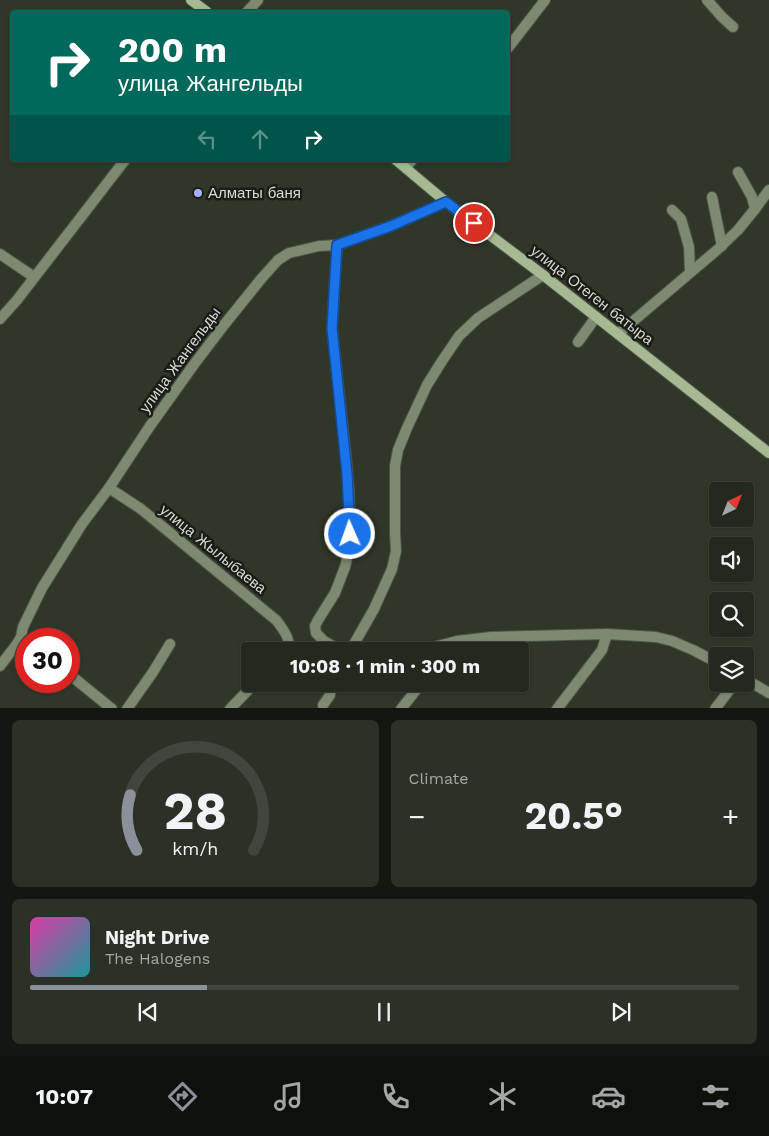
<!DOCTYPE html>
<html lang="en">
<head>
<meta charset="utf-8">
<style>
  :root { --surface:#24291f; --page:#2c3128; --text:#f1f3f6; --muted:#a3a6a4; --line:#41453d; --accent:#8c9099 }
  body { margin:0; font-family:"Work Sans",sans-serif; background:var(--page); color:var(--text); height:100vh; display:flex; flex-direction:column; font-size:19px; white-space:nowrap }
  * { box-sizing:border-box; margin:0 }
  p { font-size:16px; color:var(--muted) }
  .icon { flex:none; width:28px; height:28px; fill:none; stroke:currentColor; stroke-width:2; stroke-linecap:round; stroke-linejoin:round }
  .map { position:relative; height:708px; overflow:hidden }
  .sheet { display:flex; flex-direction:column; gap:12px; padding:12px; background:#141711; flex:1 }
  .sheet>* { flex:none }
  .guide { position:absolute; left:10px; top:10px; width:500px; height:152px; border-radius:5px; box-shadow:0 1px 4px #0004,0 0 0 1px var(--line); background:#00695c; color:#fff; overflow:hidden }
  .needle { width:32px; rotate:43deg }
  .fabs { position:absolute; left:709px; top:482px; display:grid; gap:10px }
  .fabs a { display:grid; place-items:center; width:45px; height:45px; border-radius:5px; background:var(--surface); box-shadow:0 1px 4px #0004,0 0 0 1px var(--line); font-size:25px }
  .speed { position:absolute; left:15px; top:628px; display:flex; gap:10px; font-size:25px; font-weight:700; text-align:center }
  .speed>* { display:grid; place-content:center; width:65px; height:65px; border-radius:50%; background:var(--surface); box-shadow:0 1px 4px #0004,0 0 0 1px var(--line); line-height:1 }
  .speed .limit { border:8px solid #d22; background:#fff; color:#111 }
  .pin { position:absolute; display:grid; place-items:center; width:42px; height:42px; color:#fff; margin:-21px; border:2px solid #fff; border-radius:50%; box-shadow:0 1px 5px #0007 }
  .me { position:absolute; width:55px; margin:-28px; rotate:358deg; stroke-linejoin:round; filter:drop-shadow(0 0 4px #0008) }
  .turn { display:flex; align-items:center; gap:18px; height:105px; padding:0 25px; font-size:22px }
  .turn .icon { width:65px; height:65px; stroke-width:2.5 }
  .turn b { display:block; font-size:35px; line-height:42px }
  .lanes { display:flex; align-items:center; height:48px; padding:0 25px; background:#0003; justify-content:center; gap:25px; direction:ltr }
  .lanes .off { opacity:.35 }
  .big { font-size:38px; font-weight:700; line-height:1.1 }
  .sheet .card { flex:1; display:flex; flex-direction:column; justify-content:center; gap:8px; min-width:0; padding:0 18px; border-radius:8px; background:var(--page) }
  .sheet .dial { align-items:center; gap:0 }
  .dial svg { height:130px; overflow:visible; fill:none; stroke:var(--line); stroke-width:7; stroke-linecap:round; text-anchor:middle }
  .dial text { fill:var(--text); stroke:none }
  .song { display:flex; align-items:center; gap:15px }
  .cover { width:60px; height:60px; border-radius:8px; background:linear-gradient(135deg,hsl(320 70% 55%),hsl(180 70% 35%)) }
  .played { height:5px; border-radius:2px; background:linear-gradient(90deg,var(--accent) 25%,var(--line) 25%) }
  .keys { display:flex; justify-content:space-around; direction:ltr }
  .heat { display:flex; justify-content:space-between; align-items:center; font-size:28px; direction:ltr }
  .sheet .tiles { flex:1; display:grid; gap:12px; grid-template-columns:1fr 1fr }
  .card:last-child { grid-column:span 2 }
  .trip { position:absolute; left:241px; top:642px; width:288px; height:50px; border-radius:5px; background:var(--surface); box-shadow:0 1px 4px #0004,0 0 0 1px var(--line); font-weight:700; line-height:50px; text-align:center }
  .menu { display:flex; height:80px; justify-content:space-around; align-items:center; background:#0e100c; color:var(--muted) }
  .menu .icon { width:35px; height:35px }
  .menu .current { color:var(--accent) }
  .menu b { font-size:22px; color:var(--text) }
  .map>svg:first-child { display:block }
</style>
</head>
<body>
<div class="map">
<svg width="769" height="709" viewBox="0 0 769 709">
  <rect width="100%" height="100%" fill="#303729"/>
  <g fill="none" stroke-linecap="round" stroke-linejoin="round">
    <defs>
      <g id="minor">
        <polyline points="707,0 722,17 733,27"/>
        <polyline points="247,12 258,0"/>
        <polyline points="508,48 545,0"/>
        <polyline points="406,167 412,160"/>
        <polyline points="738,172 752,197 755,209"/>
        <polyline points="712,197 722,246"/>
        <polyline points="672,210 681,219 689,247 690,272"/>
        <polyline points="337,245 332,328 346,457 349,492 350,534 349,550 345,567 335,593 318,620 315,626 316,633 324,641 342,651"/>
        <polyline points="0,254 34,277"/>
        <polyline points="0,319 17,300 125,160"/>
        <polyline points="618,334 717,250 738,230 755,209 769,190"/>
        <polyline points="578,342 596,317"/>
        <path d="M 109,488 L 141,509 L 276,620 C 280,625 291,639 288,646 C 286,648 283,649 281,651"/>
        <polyline points="350,651 374,609 392,569 396,551 395,533 395,466 398,450 407,428 427,385 442,361 459,336 478,318 543,275"/>
        <polyline points="418,651 457,641 491,637 607,634 656,637 672,641 693,650 718,663"/>
        <polyline points="0,666 17,644 21,637 23,627 42,588 82,524 109,488 150,426 195,363 224,325 261,279 278,260 289,253 319,246 337,245 391,226 446,202"/>
        <polyline points="69,674 112,709"/>
        <polyline points="745,679 769,693"/>
        <polyline points="323,705 330,695 331,684"/>
        <polyline points="127,709 153,672 170,644"/>
        <polyline points="230,709 254,684"/>
        <polyline points="401,709 421,684"/>
        <polyline points="557,709 602,650 607,634"/>
        <polyline points="715,709 734,684"/>
      </g>
      <g id="secondary">
        <polyline points="191,0 207,12"/>
        <polyline points="396,160 446,202 543,275 769,453"/>
      </g>
    </defs>
    <use href="#minor" stroke="#4e5548" stroke-width="12"/>
    <use href="#secondary" stroke="#4e5548" stroke-width="12"/>
    <use href="#minor" stroke="#7e8971" stroke-width="10"/>
    <use href="#secondary" stroke="#a7b992" stroke-width="10"/>
  </g>
  <g fill="none" stroke-linecap="round" stroke-linejoin="round">
    <defs>
      <polyline id="route" points="350,534 347,474 332,328 337,245 391,226 446,202 474,223"/>
    </defs>
    <use href="#route" stroke="#114b97" stroke-width="12"/>
    <use href="#route" stroke="#1a73e8" stroke-width="9"/>
  </g>
  <circle fill="#a6b1fc" stroke="#1a1d17" stroke-width="2" cx="198" cy="193" r="5"/>
  <g text-anchor="middle" stroke-width="5" stroke-linejoin="round" paint-order="stroke">
    <g font-size="15" fill="#d7dbd3" stroke="#1a1d17" text-anchor="start">
      <text x="208" y="198">Алматы баня</text>
    </g>
    <g font-size="15" fill="#d7dbd3" stroke="#1a1d17">
      <text transform="translate(592 295) rotate(38)" y="5">улица Отеген батыра</text>
      <text transform="translate(180 360) rotate(-54)" y="5">улица Жангельды</text>
      <text transform="translate(213 549) rotate(39)" y="5">улица Жылыбаева</text>
    </g>
  </g>
</svg>
<div class="fabs">
<a><svg class="needle" viewBox="-14 -14 28 28"><path d="M0-13l5 13h-10z" fill="#e53935"/><path d="M0 13l5-13h-10z" fill="#a3a6a4"/></svg></a>
<a><svg class="icon" aria-label="sound" viewBox="0 0 24 24"><path d="M4 9h4l5-4v14l-5-4H4zM17 9q2 3 0 6"/></svg></a>
<a><svg class="icon" aria-label="search" viewBox="0 0 24 24"><circle cx="10" cy="10" r="6"/><path d="M15 15l6 6"/></svg></a>
<a><svg class="icon" aria-label="layers" viewBox="0 0 24 24"><path d="M12 4l9 5-9 5-9-5zM3 14l9 5 9-5"/></svg></a>
</div>
<div class="speed"><div class="limit">30</div></div>
<div class="pin" style="left:474px;top:223px;background:#d93025"><svg class="icon" aria-label="arrive" viewBox="0 0 24 24"><path d="M6 21V4h12l-3 4 3 4H6"/></svg></div>
<svg class="me" style="left:350px;top:534px" viewBox="-20 -20 40 40"><circle r="17" fill="#1a73e8" stroke="#fff" stroke-width="3"/><path d="M0-11L8 9 0 5-8 9z" fill="#fff"/></svg>
<div class="trip">10:08 · 1 min · 300 m</div>
<div class="guide">
<div class="turn"><svg class="icon" aria-label="right" viewBox="0 0 24 24"><path d="M7 20v-9h11M14 6l5 5-5 5"/></svg><div><b>200 m</b>улица Жангельды</div></div>
<div class="lanes"><svg class="icon off" aria-label="left" viewBox="0 0 24 24"><path d="M17 20v-9H6M10 6l-5 5 5 5"/></svg><svg class="icon off" aria-label="ahead" viewBox="0 0 24 24"><path d="M12 20V5M6 11l6-6 6 6"/></svg><svg class="icon" aria-label="right" viewBox="0 0 24 24"><path d="M7 20v-9h11M14 6l5 5-5 5"/></svg></div>
</div>
</div>
<section class="sheet">
<div class="tiles">
<div class="card dial"><svg viewBox="0 0 100 80">
<path d="M14 69A42 42 0 1 1 86 69"/>
<path d="M14 69A42 42 0 0 1 10 35" stroke="#8c9099"/>
<text x="50" y="56" font-size="32" font-weight="700">28</text>
<text x="50" y="72" font-size="11">km/h</text>
</svg></div>
<div class="card"><p>Climate</p>
<div class="heat"><a>−</a><b class="big">20.5°</b><a>+</a></div>
</div>
<div class="card">
<div class="song"><i class="cover"></i><div><b>Night Drive</b><p>The Halogens</p></div></div>
<div class="played"></div>
<div class="keys"><svg class="icon" aria-label="previous" viewBox="0 0 24 24"><path d="M18 5L8 12l10 7zM5 5v14"/></svg><svg class="icon" aria-label="pause" viewBox="0 0 24 24"><path d="M8 5v14M16 5v14"/></svg><svg class="icon" aria-label="next" viewBox="0 0 24 24"><path d="M6 5l10 7-10 7zM19 5v14"/></svg></div>
</div>
</div>
</section>
<nav class="menu">
<b>10:07</b>
<svg class="icon current" aria-label="directions" viewBox="0 0 24 24"><path d="M12 3l9 9-9 9-9-9zM9 14v-3h6M13 9l2 2-2 2"/></svg>
<svg class="icon" aria-label="music" viewBox="0 0 24 24"><path d="M9 18V5l10-2v13"/><circle cx="6" cy="18" r="3"/><circle cx="16" cy="16" r="3"/></svg>
<svg class="icon" aria-label="phone" viewBox="0 0 24 24"><path d="M5 4h4l2 5-3 2q2 4 5 5l2-3 5 2v4C11 20 4 13 5 4z"/></svg>
<svg class="icon" aria-label="climate" viewBox="0 0 24 24"><path d="M12 3v18M4 7l16 10M4 17L20 7"/></svg>
<svg class="icon" aria-label="car" viewBox="0 0 24 24"><path d="M5 17H2v-5l4-1 3-4h7l3 4 3 1v5h-3M9 17h6M6 11h13"/><circle cx="7" cy="17" r="2"/><circle cx="17" cy="17" r="2"/></svg>
<svg class="icon" aria-label="filters" viewBox="0 0 24 24"><path d="M4 7h16M4 17h16"/><circle cx="9" cy="7" r="2"/><circle cx="15" cy="17" r="2"/></svg>
</nav>
</body>
</html>
